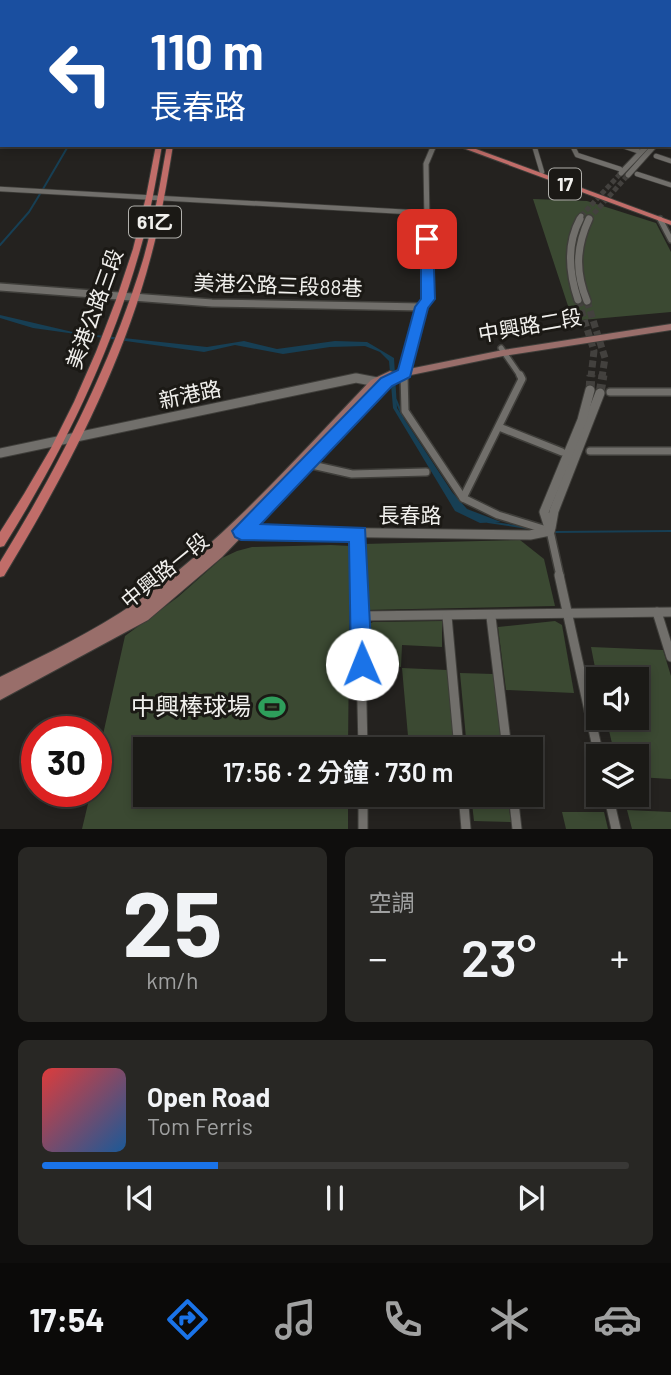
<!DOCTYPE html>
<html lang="zh-TW">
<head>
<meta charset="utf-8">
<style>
  :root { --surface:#1b1a17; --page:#282724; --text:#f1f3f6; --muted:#a0a1a1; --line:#393836; --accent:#1a73e8 }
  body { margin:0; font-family:Barlow,"Noto Sans TC",sans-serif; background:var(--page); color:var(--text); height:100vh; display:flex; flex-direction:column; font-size:26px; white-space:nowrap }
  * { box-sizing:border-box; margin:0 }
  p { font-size:23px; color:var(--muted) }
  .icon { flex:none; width:38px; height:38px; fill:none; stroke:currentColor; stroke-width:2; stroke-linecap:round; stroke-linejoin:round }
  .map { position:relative; height:829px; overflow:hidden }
  .side { display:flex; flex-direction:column; gap:18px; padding:18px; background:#0f0e0d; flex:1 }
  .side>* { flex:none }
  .banner { position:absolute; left:0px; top:0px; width:672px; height:147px; box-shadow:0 4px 10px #0003,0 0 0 2px var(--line); background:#1a4fa0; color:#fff; overflow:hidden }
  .buttons { position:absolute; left:586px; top:667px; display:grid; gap:14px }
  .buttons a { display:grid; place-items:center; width:63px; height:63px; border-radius:0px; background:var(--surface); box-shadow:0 4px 10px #0003,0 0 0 2px var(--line); font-size:35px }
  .speed { position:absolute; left:21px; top:716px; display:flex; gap:14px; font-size:35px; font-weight:700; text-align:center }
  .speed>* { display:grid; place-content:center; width:91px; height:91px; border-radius:50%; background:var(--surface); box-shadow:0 4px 10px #0003,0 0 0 2px var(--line); line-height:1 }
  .speed .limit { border:10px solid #d22; background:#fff; color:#111 }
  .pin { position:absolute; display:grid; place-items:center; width:60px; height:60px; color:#fff; margin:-30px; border-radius:14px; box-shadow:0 4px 10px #0006 }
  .me { position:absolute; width:77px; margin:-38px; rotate:359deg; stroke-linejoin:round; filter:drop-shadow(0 0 5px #0008) }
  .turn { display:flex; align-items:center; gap:24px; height:147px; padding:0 35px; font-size:32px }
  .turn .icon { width:91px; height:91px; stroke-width:2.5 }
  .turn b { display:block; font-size:49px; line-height:60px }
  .big { font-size:52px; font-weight:600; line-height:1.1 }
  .side .tile { flex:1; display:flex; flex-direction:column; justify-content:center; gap:10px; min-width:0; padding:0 24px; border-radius:10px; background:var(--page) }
  .side .dial { align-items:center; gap:0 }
  .dial b { font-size:91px; line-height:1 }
  .song { display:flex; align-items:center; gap:21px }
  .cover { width:84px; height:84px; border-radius:10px; background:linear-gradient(135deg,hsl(0 70% 55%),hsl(210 70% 35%)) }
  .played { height:7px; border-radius:4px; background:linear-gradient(90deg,var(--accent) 30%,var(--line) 30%) }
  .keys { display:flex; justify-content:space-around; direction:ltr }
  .heat { display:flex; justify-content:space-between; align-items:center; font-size:38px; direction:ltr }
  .side .tiles { flex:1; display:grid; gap:18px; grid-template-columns:1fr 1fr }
  .tile:last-child { grid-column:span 2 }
  .trip { position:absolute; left:133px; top:737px; width:410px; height:70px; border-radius:0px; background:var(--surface); box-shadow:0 4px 10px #0003,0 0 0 2px var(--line); font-weight:600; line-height:70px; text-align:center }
  .tabs { display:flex; height:112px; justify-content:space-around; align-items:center; background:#0b0a09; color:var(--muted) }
  .tabs .icon { width:49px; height:49px }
  .tabs .selected { color:var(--accent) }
  .tabs b { font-size:32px; color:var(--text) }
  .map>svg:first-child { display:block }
</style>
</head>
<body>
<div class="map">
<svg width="671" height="829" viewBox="0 0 671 829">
  <rect width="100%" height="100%" fill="#24221f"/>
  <g fill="#3b4932">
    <polygon points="533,199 587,201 656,223 671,252 671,312 582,320 578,310 569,309"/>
    <polygon points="520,540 544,559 555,606 365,610 363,544"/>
    <polygon points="331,545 350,546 348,749 145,749 145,794 348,795 348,829 82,829 91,791 96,791 96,766 125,636 178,597 222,558 237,551 252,547"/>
    <polygon points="442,621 442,647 402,645 401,667 365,663 365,626 373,622"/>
    <polygon points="555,621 562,625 574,693 506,690 498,627"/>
    <polygon points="591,647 663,650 671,676 671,779 637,777 637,756 615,756 606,718 637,718 637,679 598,679 598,683"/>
    <polygon points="402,668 447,670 455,736 413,735 411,749 379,746 381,735 408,736"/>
    <polygon points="460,673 493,674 502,749 467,749"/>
    <polygon points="471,795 507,795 511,822 474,821"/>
    <polygon points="627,810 671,812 671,829 632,829"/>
    <polygon points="562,812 604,812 608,829 566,829"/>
  </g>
  <polygon fill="#173f54" points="0,315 77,333 207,347 244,341 277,349 335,341 367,342 394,358 397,408 452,492 467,509 501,522 480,523 455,511 393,408 389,361 380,352 365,346 330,347 283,354 235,345 204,352 33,328 0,318"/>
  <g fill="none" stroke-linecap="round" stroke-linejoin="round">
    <g stroke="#173f54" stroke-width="2">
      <polyline points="43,189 67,148"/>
      <polyline points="0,245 29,212 40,194"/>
      <polyline points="396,400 403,417"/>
      <polyline points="488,522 534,529"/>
      <polyline points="553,532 671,531"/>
    </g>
    <g stroke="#43413e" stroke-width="5" stroke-dasharray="5 2.5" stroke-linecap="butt">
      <polyline points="581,216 621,173"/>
      <polyline points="589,219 628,175"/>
    </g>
    <g stroke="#43413e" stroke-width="7" stroke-dasharray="7 3.5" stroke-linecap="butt">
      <polyline points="578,300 594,351 591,377"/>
      <polyline points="587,301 605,358 602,377"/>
    </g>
    <g stroke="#43413e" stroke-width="9" stroke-dasharray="9 4.5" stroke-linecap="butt">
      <polyline points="590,390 591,375"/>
      <polyline points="600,393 603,375"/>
    </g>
    <defs>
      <g id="minor-far3">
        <polyline points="534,145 542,172"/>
        <polyline points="572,145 577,155 620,169"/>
        <polyline points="620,145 638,151"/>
        <polyline points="656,156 671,161"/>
        <polyline points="637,174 671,185"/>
        <polyline points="0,189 426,213"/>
      </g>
      <g id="minor-far2">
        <polyline points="660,219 671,240"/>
        <polyline points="501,348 521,377"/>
        <polyline points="404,373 404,377"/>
      </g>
      <g id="minor-far1">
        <polyline points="404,375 405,411 463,498 498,515 550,531 560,576"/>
        <polyline points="610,392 671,392"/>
        <polyline points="499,427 562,452"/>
        <polyline points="590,451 671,451"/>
        <polyline points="303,463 352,474 426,472"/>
        <polyline points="463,498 522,379 520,375"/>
        <polyline points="358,534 359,576"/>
      </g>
      <g id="minor">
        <polyline points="359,575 363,749"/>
        <polyline points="559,575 599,756"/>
        <polyline points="657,612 671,657"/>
        <polyline points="361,616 671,612"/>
        <polyline points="447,616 459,749"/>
        <polyline points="491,617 507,749"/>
        <polyline points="363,794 363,829"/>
        <polyline points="463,794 466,829"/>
        <polyline points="513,794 517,829"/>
        <polyline points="608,794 616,829"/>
      </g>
      <g id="tertiary-far2">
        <polyline points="621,173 646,147"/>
        <polyline points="628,175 655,145"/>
        <polyline points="427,221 426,164 434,145"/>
        <polyline points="579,221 581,216"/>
      </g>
      <g id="tertiary-far1">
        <polyline points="0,287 212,303 422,307"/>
        <path d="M 578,300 C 569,273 566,245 580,219"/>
        <path d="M 587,301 C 575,272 576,247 589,219"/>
        <polyline points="404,373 422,307 428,299 427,219"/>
      </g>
      <g id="tertiary">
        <polyline points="0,453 356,378 377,382"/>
        <polyline points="551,528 554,511 600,393"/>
        <polyline points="238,531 530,535 550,531"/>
        <polyline points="550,531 544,512 582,420 590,390"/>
      </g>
      <path id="secondary" d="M 671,324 L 671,330 L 503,356 L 406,376 L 389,384 L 222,557 L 148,620 L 0,700 L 0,677 C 46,654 93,632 135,603 C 225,541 297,457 371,380 L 390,371 L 393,372 L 394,374 L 404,370 L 503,350 ZM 380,382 L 345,419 L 377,384 Z"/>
      <g id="primary">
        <polygon points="37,0 46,2 39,2"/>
        <rect x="166" y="0" width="4" height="2"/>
        <rect x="173" y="0" width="4" height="2"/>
        <path d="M 156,145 L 162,145 C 156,180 150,216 140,250 C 110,356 62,453 4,546 L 0,547 L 0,532 L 24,494 L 51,448 L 74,402 L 96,352 L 116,300 L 133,249 L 146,197 Z"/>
        <path d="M 167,145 L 173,145 C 167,182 161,219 151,256 C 121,370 65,475 4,576 L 0,577 L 0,562 C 59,466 110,367 143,260 C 154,222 160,184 167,145 Z"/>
        <polygon points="455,145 465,145 671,221 671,225"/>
      </g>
    </defs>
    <use href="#minor-far3" stroke="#3f3e3a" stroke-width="6"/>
    <use href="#minor-far2" stroke="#3f3e3a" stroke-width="8"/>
    <use href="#minor-far1" stroke="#3f3e3a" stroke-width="10"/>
    <use href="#minor" stroke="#3f3e3a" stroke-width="11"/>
    <use href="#tertiary-far2" stroke="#3f3e3a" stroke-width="7"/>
    <use href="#tertiary-far1" stroke="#3f3e3a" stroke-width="10"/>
    <use href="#tertiary" stroke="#3f3e3a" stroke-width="11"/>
    <use href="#secondary" stroke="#3f3e3a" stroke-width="2"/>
    <use href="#primary" stroke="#3f3e3a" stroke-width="2"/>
    <use href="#minor-far3" stroke="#716f6b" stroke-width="4.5"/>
    <use href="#minor-far2" stroke="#716f6b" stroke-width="5"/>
    <use href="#minor-far1" stroke="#716f6b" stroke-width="7"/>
    <use href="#minor" stroke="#716f6b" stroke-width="9"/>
    <use href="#tertiary-far2" stroke="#716f6b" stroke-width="5"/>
    <use href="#tertiary-far1" stroke="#716f6b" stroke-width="7"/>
    <use href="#tertiary" stroke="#716f6b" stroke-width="9"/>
    <use href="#secondary" fill="#996e6a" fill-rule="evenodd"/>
    <use href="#primary" fill="#c16d69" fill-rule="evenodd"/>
  </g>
  <polygon fill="#1a73e8" stroke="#114b97" stroke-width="2" points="427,235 433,239 435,299 428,308 410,377 392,386 261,524 365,528 372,664 369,671 362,674 354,671 351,664 349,542 241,540 235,537 232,531 381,378 398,370 415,307 421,299 421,239"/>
  <defs>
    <symbol id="stadium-bare" viewBox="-9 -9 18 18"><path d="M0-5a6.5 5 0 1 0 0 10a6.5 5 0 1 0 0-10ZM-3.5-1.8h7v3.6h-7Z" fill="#2e9e5b" stroke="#1b1915" stroke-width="2.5" paint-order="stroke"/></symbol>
  </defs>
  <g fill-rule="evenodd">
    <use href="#stadium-bare" x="253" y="688" width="38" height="38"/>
  </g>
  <g text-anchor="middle" stroke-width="6" stroke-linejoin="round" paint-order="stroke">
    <g fill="#1b1915" stroke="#b1b0ac" stroke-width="2">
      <rect x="549" y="168.5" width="32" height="31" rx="5"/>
      <rect x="129" y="206.5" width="52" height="31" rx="5"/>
    </g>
    <g font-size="19" font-weight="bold" fill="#f1f0ed">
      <text x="565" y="191">17</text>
      <text x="155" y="229">61乙</text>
    </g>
    <g font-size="21" fill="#f1f0ed" stroke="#1b1915">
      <text transform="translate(278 286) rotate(2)" y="7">美港公路三段88巷</text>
      <text transform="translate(95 309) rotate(-70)" y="7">美港公路三段</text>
      <text transform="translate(530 326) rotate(-10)" y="7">中興路二段</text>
      <text transform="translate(190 395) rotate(-12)" y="7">新港路</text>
      <text x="410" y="523">長春路</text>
      <text transform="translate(165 571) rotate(-39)" y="7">中興路一段</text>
    </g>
    <g font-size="24" fill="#f1f0ed" stroke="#1b1915" text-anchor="end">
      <text x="251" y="715">中興棒球場</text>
    </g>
  </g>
</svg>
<div class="buttons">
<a><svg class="icon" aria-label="sound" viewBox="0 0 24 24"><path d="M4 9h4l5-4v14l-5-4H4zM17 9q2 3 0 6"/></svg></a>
<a><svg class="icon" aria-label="layers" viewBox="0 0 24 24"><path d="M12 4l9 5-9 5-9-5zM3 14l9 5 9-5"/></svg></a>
</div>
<div class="speed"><div class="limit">30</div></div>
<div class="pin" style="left:427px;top:239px;background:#d93025"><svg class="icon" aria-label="arrive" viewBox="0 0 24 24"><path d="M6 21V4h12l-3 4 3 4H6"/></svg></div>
<svg class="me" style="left:362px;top:664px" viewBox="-20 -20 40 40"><circle r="19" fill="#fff"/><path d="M0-13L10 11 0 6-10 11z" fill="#1a73e8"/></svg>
<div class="trip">17:56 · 2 分鐘 · 730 m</div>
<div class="banner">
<div class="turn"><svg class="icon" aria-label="left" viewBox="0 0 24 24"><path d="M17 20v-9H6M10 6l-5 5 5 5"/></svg><div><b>110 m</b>長春路</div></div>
</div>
</div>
<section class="side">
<div class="tiles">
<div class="tile dial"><b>25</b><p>km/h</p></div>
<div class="tile"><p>空調</p>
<div class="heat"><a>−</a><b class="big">23°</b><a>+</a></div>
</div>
<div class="tile">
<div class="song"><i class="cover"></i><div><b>Open Road</b><p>Tom Ferris</p></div></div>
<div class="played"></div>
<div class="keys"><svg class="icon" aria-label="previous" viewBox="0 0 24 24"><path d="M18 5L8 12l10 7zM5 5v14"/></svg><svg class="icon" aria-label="pause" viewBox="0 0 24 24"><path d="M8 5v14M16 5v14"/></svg><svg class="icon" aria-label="next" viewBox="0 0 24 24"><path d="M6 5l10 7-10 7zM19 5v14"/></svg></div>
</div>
</div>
</section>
<nav class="tabs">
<b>17:54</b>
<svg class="icon selected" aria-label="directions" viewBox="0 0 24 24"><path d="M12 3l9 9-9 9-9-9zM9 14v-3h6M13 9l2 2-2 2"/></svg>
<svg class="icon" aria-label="music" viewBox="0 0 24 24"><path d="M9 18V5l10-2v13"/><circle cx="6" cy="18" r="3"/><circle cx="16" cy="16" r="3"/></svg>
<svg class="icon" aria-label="phone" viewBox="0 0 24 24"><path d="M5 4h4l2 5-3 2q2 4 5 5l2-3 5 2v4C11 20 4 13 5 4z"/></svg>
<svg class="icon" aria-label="climate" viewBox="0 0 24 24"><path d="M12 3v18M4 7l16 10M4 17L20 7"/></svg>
<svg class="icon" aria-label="car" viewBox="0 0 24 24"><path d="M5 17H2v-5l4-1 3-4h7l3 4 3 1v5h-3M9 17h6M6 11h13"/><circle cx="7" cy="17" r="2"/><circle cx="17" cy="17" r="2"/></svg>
</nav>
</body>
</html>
